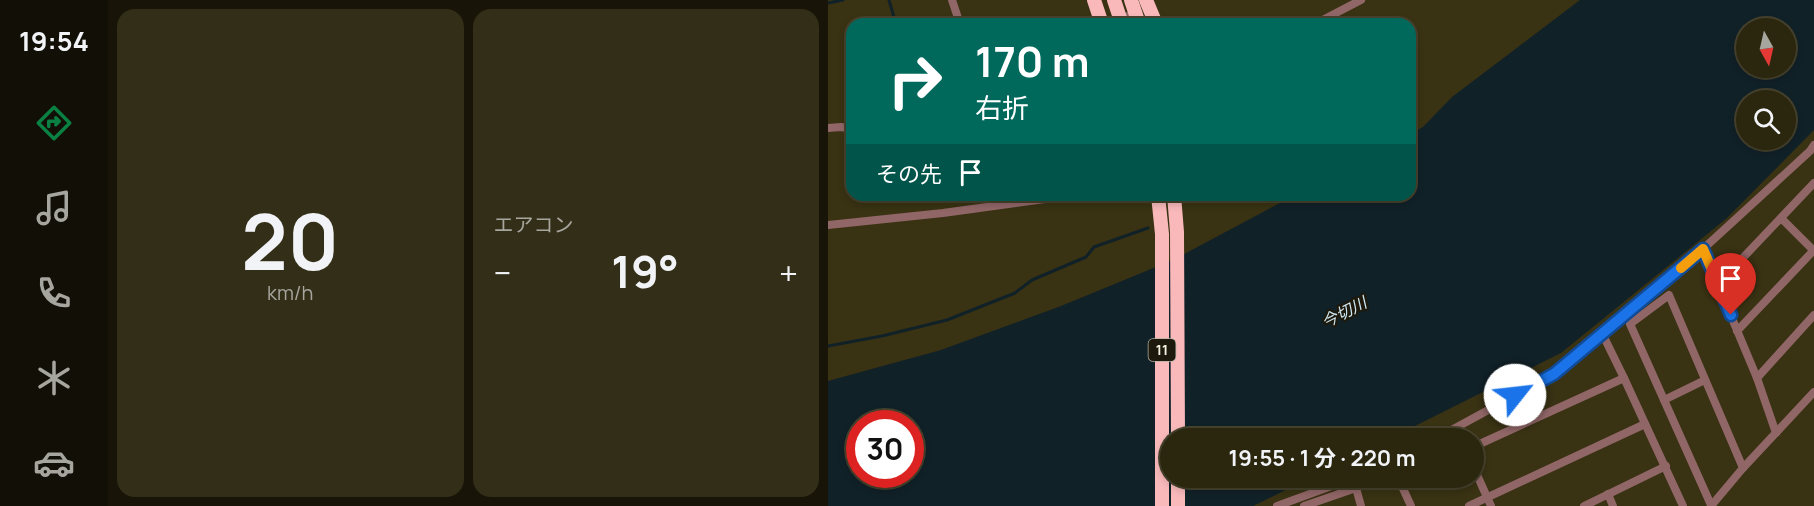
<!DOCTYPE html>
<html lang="ja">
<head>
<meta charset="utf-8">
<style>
  :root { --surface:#2b260e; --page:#332e17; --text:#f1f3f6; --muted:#a6a59e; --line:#47432e; --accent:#0b8043 }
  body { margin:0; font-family:Manrope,"Noto Sans JP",sans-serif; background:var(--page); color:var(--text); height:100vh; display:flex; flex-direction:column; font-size:22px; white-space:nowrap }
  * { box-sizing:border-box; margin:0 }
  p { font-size:20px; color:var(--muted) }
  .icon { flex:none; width:33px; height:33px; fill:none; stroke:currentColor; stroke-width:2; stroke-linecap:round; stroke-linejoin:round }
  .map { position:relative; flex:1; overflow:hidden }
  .sheet { display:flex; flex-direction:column; gap:9px; padding:9px; background:#181508; width:720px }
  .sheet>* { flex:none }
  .hud { position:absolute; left:18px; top:18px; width:570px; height:183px; border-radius:18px; box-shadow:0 3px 9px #0003,0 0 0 2px var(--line); background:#00695c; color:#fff; overflow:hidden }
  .needle { width:39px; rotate:172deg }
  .fabs { position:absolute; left:908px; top:18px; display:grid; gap:12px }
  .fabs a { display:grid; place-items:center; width:60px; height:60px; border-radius:50%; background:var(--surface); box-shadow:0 3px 9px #0003,0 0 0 2px var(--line); font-size:30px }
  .speed { position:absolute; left:18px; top:410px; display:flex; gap:12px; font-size:30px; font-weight:700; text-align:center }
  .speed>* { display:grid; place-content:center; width:78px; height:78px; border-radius:50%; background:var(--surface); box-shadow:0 3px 9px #0003,0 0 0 2px var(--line); line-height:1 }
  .speed .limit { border:9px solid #d22; background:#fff; color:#111 }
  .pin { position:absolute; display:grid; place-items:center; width:51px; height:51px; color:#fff; margin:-62px -26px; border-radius:50% 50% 50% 0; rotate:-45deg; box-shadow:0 0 6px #0007 }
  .pin .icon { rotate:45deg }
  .me { position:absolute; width:66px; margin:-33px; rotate:61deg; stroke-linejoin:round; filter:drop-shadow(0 0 4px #0008) }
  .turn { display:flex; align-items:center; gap:21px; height:126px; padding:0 30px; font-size:27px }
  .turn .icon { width:78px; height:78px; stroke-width:2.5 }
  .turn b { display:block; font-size:42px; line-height:51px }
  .then { display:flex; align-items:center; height:57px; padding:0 30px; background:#0003; gap:12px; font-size:22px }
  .big { font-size:45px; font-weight:700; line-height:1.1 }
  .sheet .tile { flex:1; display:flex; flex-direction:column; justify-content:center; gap:9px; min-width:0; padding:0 21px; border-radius:18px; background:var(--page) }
  .sheet .dial { align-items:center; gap:0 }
  .dial b { font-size:78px; line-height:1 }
  .heat { display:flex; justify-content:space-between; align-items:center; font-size:33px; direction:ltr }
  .sheet .tiles { flex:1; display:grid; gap:9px; grid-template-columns:repeat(2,1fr) }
  .trip { position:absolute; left:332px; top:428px; width:324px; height:60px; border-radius:30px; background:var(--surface); box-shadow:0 3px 9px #0003,0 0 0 2px var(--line); font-weight:700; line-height:60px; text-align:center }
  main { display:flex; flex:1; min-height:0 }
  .tab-bar { display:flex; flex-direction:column; width:108px; justify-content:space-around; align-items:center; background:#110f06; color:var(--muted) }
  .tab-bar .icon { width:42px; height:42px }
  .tab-bar .on { color:var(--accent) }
  .tab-bar b { font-size:27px; color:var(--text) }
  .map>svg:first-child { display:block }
</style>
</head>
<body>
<main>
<nav class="tab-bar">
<b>19:54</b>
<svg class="icon on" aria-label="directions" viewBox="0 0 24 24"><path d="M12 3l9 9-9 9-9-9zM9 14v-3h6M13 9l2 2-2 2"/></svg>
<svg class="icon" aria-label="music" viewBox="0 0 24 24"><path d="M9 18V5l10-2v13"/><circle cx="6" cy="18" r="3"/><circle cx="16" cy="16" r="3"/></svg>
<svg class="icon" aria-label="phone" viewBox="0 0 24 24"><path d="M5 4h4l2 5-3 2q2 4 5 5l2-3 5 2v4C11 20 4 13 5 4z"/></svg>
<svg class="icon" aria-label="climate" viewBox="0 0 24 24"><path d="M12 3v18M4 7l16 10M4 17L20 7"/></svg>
<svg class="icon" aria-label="car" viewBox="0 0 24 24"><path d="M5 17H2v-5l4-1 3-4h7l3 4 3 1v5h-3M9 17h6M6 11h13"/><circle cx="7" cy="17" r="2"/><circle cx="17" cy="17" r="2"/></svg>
</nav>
<section class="sheet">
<div class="tiles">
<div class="tile dial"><b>20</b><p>km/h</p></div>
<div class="tile"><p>エアコン</p>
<div class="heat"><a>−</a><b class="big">19°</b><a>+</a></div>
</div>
</div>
</section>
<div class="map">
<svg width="986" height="506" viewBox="0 0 986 506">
  <rect width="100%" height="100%" fill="#393213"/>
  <path fill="#112128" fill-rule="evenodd" d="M 752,0 L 986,0 L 986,130 L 899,218 L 733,353 L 563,438 L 342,438 L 342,477 L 484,477 L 425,506 L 0,506 L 0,381 L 113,350 L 233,306 L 345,260 L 467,195 L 582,195 L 582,134 L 595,127 L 624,97 ZM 918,28 L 957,28 L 957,68 L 918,68 ZM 918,100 L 957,100 L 957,140 L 918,140 ZM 32,423 L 82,423 L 82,474 L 32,474 Z"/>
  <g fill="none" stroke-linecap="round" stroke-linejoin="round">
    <g stroke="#112128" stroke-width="3">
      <polyline points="61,0 68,24"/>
      <polyline points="0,3 15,0"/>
      <polyline points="0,346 54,336 119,320 187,293 204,280 258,257 266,247 320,228"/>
    </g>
    <g stroke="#916667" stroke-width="8">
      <polyline points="124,0 132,24"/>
      <polyline points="276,24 309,13"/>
      <polyline points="487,24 533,0"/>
      <polyline points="0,128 13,127 24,129"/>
      <polyline points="953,218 986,251"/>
      <polyline points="0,225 115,213 246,195"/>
      <polyline points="890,284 986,183"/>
      <polyline points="909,331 986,250"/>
      <polyline points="796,378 774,333 875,249"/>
      <polyline points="929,378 986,315"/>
      <polyline points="836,400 877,380"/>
      <polyline points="948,433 929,378 875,249 982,151 986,145"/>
      <polyline points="633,437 633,438"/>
      <polyline points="609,438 726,374 774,333"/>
      <polyline points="645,447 796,378 855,506"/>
      <polyline points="645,466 663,506"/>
      <polyline points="582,477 572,482 583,506"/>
      <polyline points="780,494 785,506"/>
      <polyline points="883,505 802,324 841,295 915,468"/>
      <polyline points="449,506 528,477"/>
      <polyline points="476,506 528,488 533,506"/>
      <polyline points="641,506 817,424"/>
      <polyline points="756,506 838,466"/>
      <polyline points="883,506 915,468 986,392"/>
    </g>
    <g stroke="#f9b9bb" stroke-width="14">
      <polyline points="266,0 274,24"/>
      <polyline points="286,0 294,24"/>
      <polyline points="303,0 311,24"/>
      <polyline points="318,0 328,24"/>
      <polyline points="330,195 334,234 334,506"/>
      <polyline points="346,195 349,232 350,438"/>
      <polyline points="350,506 350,477"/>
    </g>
  </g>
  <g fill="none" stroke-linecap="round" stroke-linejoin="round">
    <defs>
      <polyline id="route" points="687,395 726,374 875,249 903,315"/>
    </defs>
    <use href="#route" stroke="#114b97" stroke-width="15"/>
    <use href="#route" stroke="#1a73e8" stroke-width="10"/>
    <polyline stroke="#f59e0b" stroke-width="10" points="853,268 875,249 888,279"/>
  </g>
  <g text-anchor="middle" stroke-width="4.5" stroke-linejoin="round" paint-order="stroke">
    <rect fill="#1d1a0d" stroke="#b5b1a1" stroke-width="1.5" x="320.5" y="339" width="27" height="22" rx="4.5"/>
    <g font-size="14" font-weight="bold" fill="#f6f2e0">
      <text x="334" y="355">11</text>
    </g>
    <g font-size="16" font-style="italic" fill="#cfe8f3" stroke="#1d1a0d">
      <text transform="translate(516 312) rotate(-27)" y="6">今切川</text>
    </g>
  </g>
</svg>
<div class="fabs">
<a><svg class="needle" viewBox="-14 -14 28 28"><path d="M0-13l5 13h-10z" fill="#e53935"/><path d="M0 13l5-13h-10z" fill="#a6a59e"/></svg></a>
<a><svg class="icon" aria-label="search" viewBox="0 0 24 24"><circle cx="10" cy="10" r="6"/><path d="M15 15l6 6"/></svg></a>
</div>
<div class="speed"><div class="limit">30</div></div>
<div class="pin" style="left:903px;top:315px;background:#d93025"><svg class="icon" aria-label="arrive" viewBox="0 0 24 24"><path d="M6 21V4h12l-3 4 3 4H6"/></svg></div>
<svg class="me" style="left:687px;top:395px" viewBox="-20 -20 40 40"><circle r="19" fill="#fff"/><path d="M0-13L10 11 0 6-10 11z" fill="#1a73e8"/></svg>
<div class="trip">19:55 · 1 分 · 220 m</div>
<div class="hud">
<div class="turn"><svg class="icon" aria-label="right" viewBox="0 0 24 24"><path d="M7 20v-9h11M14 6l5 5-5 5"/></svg><div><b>170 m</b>右折</div></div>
<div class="then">その先<svg class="icon" aria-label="arrive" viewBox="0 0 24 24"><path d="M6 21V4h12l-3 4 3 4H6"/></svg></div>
</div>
</div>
</main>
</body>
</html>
